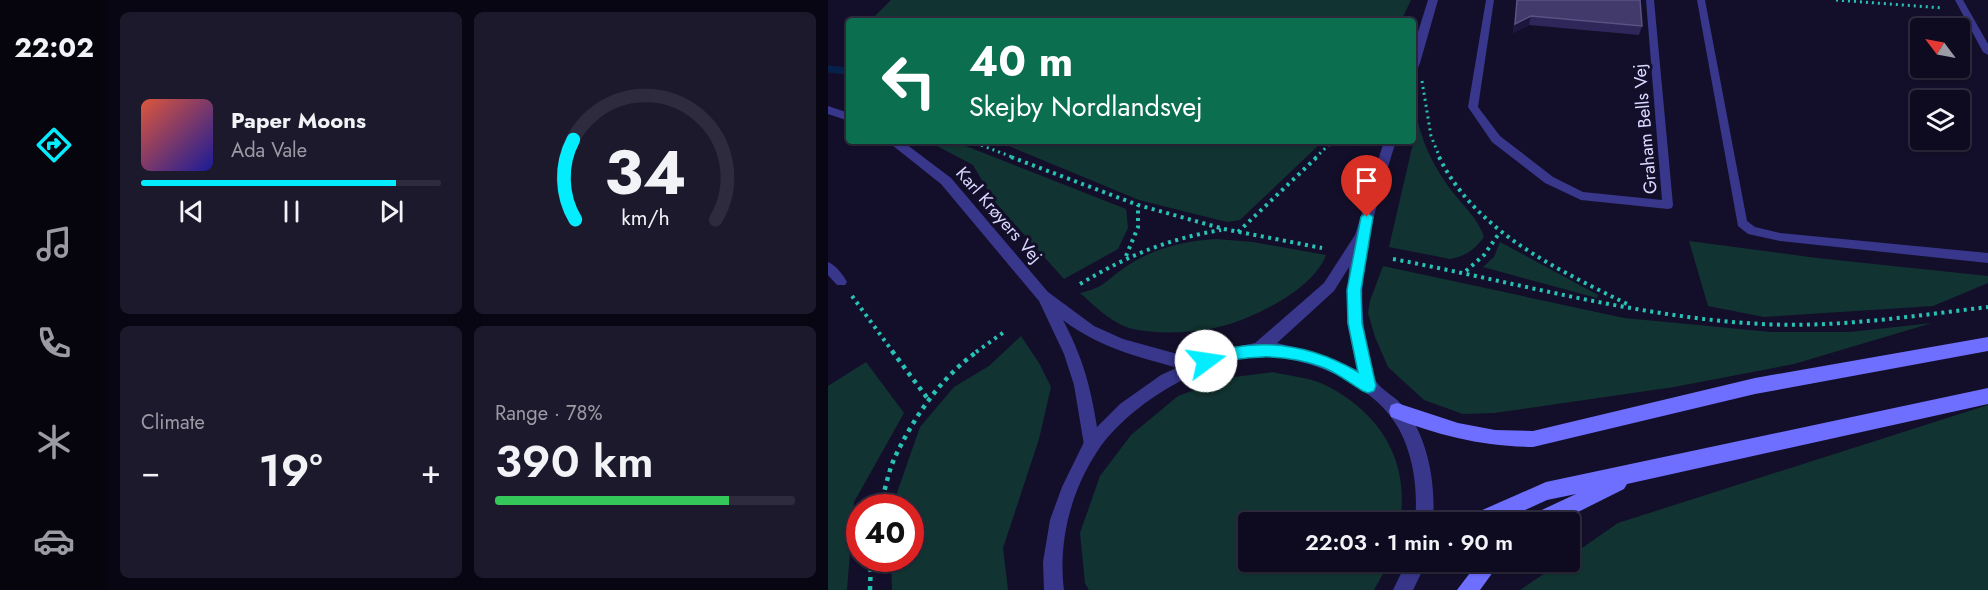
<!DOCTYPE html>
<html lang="en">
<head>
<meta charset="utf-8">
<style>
  :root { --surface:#0e0b20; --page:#1c192d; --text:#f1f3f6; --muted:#9b9ba5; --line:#2e2b3e; --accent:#04edff }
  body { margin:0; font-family:Jost,sans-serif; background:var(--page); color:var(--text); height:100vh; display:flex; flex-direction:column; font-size:22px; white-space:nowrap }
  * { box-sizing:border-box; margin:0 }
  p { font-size:20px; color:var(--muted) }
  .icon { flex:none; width:33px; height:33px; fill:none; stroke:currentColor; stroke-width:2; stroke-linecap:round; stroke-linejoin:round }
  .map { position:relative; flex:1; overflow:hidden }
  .panel { display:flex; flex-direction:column; gap:12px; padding:12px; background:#080612; width:720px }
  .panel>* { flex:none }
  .banner { position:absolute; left:18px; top:18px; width:570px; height:126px; border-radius:6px; box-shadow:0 2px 4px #0004,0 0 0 2px var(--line); background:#0b6e4f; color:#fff; overflow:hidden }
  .needle { width:39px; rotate:302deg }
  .fabs { position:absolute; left:1082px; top:18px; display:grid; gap:12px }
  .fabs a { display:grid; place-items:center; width:60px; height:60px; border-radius:6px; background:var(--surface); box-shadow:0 2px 4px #0004,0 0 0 2px var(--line); font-size:30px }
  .speed { position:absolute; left:18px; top:494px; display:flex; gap:12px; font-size:30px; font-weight:700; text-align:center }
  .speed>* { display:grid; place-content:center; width:78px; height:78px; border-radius:50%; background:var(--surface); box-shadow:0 2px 4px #0004,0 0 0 2px var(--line); line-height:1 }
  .speed .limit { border:9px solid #d22; background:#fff; color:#111 }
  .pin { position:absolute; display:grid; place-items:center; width:51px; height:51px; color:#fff; margin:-62px -26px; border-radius:50% 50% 50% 0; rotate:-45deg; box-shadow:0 0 6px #0007 }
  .pin .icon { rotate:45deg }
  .me { position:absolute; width:66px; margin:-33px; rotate:76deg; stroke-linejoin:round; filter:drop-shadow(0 0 4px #0008) }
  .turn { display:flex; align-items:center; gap:21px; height:126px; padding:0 24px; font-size:27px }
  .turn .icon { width:78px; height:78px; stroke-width:2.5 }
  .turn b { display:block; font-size:42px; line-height:51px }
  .big { font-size:45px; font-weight:600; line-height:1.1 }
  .panel .widget { flex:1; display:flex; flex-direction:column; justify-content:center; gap:9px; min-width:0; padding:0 21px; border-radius:9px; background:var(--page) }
  .panel .dial { align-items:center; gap:0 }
  .dial svg { height:156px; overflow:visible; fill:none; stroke:var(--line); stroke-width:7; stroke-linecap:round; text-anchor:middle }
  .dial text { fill:var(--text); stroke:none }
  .song { display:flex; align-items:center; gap:18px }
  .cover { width:72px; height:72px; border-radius:9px; background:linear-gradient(135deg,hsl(10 70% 55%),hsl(240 70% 35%)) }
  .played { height:6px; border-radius:3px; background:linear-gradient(90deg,var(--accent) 85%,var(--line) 85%) }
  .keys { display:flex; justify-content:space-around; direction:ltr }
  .heat { display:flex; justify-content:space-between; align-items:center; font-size:33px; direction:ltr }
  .charge { height:9px; border-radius:4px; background:linear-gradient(90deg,#34c759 78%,var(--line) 0) }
  .panel .tiles { flex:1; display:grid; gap:12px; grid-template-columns:repeat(2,1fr) }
  .trip { position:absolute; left:410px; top:512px; width:342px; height:60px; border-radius:6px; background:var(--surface); box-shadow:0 2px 4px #0004,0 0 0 2px var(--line); font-weight:600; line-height:60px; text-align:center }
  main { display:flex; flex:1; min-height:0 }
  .menu { display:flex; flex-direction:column; width:108px; justify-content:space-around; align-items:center; background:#06040d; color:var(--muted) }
  .menu .icon { width:42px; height:42px }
  .menu .active { color:var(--accent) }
  .menu b { font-size:27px; color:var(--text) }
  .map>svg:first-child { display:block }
</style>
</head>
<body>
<main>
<nav class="menu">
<b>22:02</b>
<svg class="icon active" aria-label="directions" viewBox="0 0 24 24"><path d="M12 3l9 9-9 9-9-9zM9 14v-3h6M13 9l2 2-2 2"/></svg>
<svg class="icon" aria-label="music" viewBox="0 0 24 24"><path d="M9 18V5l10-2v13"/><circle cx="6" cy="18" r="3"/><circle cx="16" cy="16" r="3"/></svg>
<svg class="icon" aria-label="phone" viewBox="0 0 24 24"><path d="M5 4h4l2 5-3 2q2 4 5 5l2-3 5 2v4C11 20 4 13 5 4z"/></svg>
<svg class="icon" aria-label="climate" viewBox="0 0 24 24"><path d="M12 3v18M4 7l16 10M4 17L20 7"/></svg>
<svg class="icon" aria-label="car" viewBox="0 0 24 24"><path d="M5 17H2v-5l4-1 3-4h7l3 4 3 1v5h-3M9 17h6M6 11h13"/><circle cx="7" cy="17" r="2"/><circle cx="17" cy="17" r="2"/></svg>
</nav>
<section class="panel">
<div class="tiles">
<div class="widget">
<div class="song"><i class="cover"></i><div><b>Paper Moons</b><p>Ada Vale</p></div></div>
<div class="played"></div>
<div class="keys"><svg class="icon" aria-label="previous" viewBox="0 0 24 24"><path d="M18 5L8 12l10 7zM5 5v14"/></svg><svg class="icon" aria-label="pause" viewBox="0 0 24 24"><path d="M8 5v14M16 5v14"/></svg><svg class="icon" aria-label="next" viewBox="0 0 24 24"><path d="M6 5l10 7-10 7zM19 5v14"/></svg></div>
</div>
<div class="widget dial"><svg viewBox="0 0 100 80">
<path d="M14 69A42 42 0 1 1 86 69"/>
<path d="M14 69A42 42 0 0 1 13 28" stroke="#04edff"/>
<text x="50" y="56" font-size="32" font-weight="700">34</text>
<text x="50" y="72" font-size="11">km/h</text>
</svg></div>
<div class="widget"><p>Climate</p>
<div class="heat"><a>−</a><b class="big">19°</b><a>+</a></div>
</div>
<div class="widget"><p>Range · 78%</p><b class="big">390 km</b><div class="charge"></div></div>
</div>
</section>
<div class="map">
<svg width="1160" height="590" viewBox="0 0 1160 590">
  <rect width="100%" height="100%" fill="#130f2a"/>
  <g fill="#113432">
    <polygon points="63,0 583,0 573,21 42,21"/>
    <path d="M 590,122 C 596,147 607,169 623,190 C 635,206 650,218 656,237 C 646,250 638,256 622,259 L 561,247 Z"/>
    <polygon points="106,141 125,141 298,209 300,228 290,249 236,279 166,201 145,165 109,146"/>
    <polygon points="169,141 495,141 412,220 399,222 311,200"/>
    <path d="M 388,239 L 425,242 L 498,255 C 485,291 418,323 382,329 C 359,333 327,334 305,329 C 284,324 267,306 252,293 C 277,287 276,282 296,268 C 323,249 355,241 388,239 Z"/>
    <polygon points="861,241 989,258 1160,276 1160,283 1105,306 936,317 880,306"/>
    <polygon points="672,242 770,295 769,298 655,267 666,257"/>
    <polygon points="555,266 796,318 943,332 1022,332 1104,323 966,364 846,387 666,413 635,414 596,400 560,367 547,337 540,313 542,301"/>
    <polygon points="193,336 211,363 223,387 211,439 175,548 180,590 64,590 63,558 82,558 82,507 64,507 92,427 126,387 161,366"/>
    <polygon points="38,362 76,413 26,502 19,590 0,590 0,386"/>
    <path d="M 445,372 C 460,376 480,377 495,384 C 551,411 582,459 572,522 L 420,522 L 420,561 L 562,561 L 546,590 L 261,590 L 257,583 L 252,533 L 272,476 L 303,435 L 350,396 L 398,378 Z"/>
    <polygon points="1160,405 1160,590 692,590 735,561 741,561 741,557 790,523"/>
  </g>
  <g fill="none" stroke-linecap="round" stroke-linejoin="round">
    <polyline stroke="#07224a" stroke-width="7" points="0,69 21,71"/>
    <g stroke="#28c2b5" stroke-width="3" stroke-dasharray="2 4" stroke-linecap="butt">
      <polyline points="1008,0 1115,8"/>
      <polyline points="594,81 603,136 612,158"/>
      <polyline points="142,141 187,158"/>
      <polyline points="487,158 505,141"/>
    </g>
    <g stroke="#28c2b5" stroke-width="4" stroke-dasharray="3 4.5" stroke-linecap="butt">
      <polyline points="183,157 310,205 396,229 494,248"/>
      <path d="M 611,157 C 648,232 727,268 799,304"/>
      <polyline points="410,232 489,157"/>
      <polyline points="298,256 310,227 310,205"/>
      <path d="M 565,259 C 687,282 808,317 933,324 C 1009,328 1085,316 1160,307"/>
      <polyline points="638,271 656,255 672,232"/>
      <path d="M 252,284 C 299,256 339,239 393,230"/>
      <polyline points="24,296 65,352"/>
      <polyline points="148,352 176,332"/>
    </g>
    <g stroke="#28c2b5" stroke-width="4.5" stroke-dasharray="4 5" stroke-linecap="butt">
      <polyline points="64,351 100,399"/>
      <path d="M 52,507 C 57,491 60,472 67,457 C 86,417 113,377 150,351"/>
      <polyline points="42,590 43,558"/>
    </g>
    <g fill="#38378c" fill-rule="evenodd">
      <polygon points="658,0 666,0 650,107 672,136 725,177 755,192 834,200 818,0 826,0 845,205 844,208 840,209 753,200 717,183 664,142 640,107"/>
      <polygon points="869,0 877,0 919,221 927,227 952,233 1160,253 1160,263 952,241 920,234 910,226"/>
      <polygon points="1127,0 1135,0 1160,44 1160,55 1155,52"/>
      <path d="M 0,262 C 8,265 15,275 19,282 L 17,285 L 9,285 L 0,275 Z"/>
    </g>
    <g fill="#38378c" fill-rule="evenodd">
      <polygon points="600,0 610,0 592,63 586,67 585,48"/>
      <polygon points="0,106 21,113 21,121 0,114"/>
      <path d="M 59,141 L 74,141 L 123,178 L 220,292 L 266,326 L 295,339 L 371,360 L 373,365 L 371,370 L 365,372 C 319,359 274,350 235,320 C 259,366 264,395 272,445 L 269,451 L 263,453 L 257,451 L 246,385 L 236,354 L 211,301 L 113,184 Z"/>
    </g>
    <g fill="#38378c" fill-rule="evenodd">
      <polygon points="585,60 592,63 589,70 585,71"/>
      <path d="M 556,141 L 568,141 C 547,210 523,278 540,350 C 542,359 543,373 548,381 C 553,390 568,397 575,406 C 600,437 608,483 605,522 L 587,522 C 590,491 586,457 571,429 C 547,385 479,355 431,357 C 374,360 297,406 267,455 C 242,494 230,544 236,590 L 216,590 L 215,562 L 222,520 L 234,487 L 258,438 L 292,404 L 333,375 L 383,352 L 427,343 L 496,283 L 527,235 ZM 521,267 L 519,322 L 529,370 L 486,352 L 449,343 L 506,291 Z"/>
      <polygon points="579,561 599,561 585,590 565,590"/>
    </g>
    <g fill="#6f6fff" fill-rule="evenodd">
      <path d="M 1160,337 L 1160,351 L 927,394 L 705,447 C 653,446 612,436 563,417 L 561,411 L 563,405 L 569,403 L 630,423 L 667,430 L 705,431 L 927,378 Z"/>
      <polygon points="1160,388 1160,404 799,484 796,489 730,522 701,522 703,515 748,494 719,500 671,522 641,522 643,515 718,482"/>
      <polygon points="651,561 673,561 652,590 629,590"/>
    </g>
  </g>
  <polygon fill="#2f2759" points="689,0 812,0 814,26 811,35 701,25 685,33"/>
  <polygon fill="#1c163e" points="703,16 701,25 685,33 687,24"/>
  <polygon fill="#413a6a" stroke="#5a5382" stroke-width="1.5" points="689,0 812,0 814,26 703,16 687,24"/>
  <path fill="#04edff" stroke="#039aa6" stroke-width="1.5" d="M 539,212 L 545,217 L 533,290 L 534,323 L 548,386 L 546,391 L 540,393 L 535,391 C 522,383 508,372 494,367 C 457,353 415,354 378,367 L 373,365 L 371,361 L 373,356 C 428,336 480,343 530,372 L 520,323 L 519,290 L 533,217 Z"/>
  <g text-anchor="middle" stroke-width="6" stroke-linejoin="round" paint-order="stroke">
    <g font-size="18" fill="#dbd8ff" stroke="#130f2a">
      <text transform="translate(817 129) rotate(-95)" y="6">Graham Bells Vej</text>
      <text transform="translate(171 215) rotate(49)" y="6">Karl Krøyers Vej</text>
    </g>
  </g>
</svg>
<div class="fabs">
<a><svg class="needle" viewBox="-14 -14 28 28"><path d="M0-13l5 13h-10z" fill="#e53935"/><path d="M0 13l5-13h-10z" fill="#9b9ba5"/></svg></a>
<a><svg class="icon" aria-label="layers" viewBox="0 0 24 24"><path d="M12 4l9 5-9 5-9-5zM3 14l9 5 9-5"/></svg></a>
</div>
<div class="speed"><div class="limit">40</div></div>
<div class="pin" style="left:539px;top:217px;background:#d93025"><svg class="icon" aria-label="arrive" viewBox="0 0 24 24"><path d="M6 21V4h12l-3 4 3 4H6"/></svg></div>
<svg class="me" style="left:378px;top:361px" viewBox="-20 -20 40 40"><circle r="19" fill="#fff"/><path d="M0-13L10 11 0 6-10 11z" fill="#04edff"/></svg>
<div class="trip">22:03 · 1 min · 90 m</div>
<div class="banner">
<div class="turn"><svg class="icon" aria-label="left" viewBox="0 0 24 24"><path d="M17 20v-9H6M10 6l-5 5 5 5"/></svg><div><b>40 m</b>Skejby Nordlandsvej</div></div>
</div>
</div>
</main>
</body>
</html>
